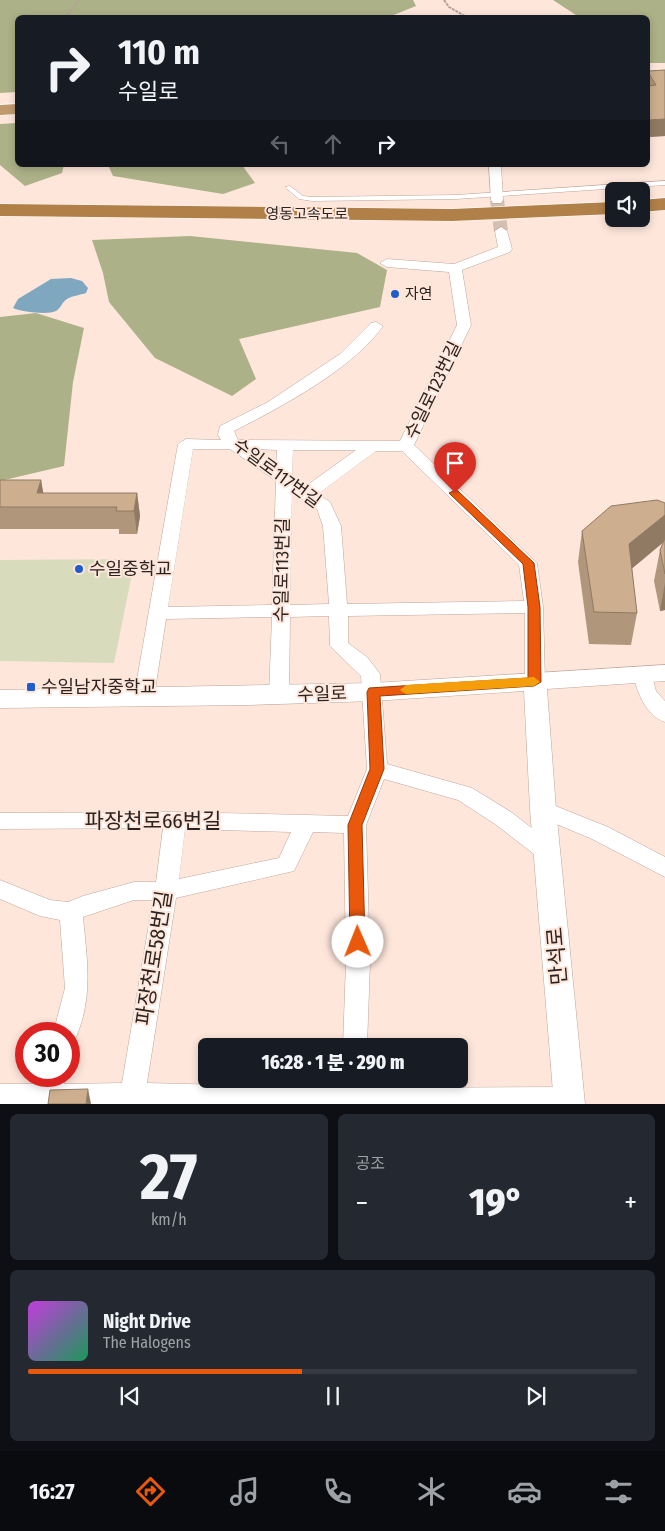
<!DOCTYPE html>
<html lang="ko">
<head>
<meta charset="utf-8">
<style>
  :root { --surface:#171b24; --page:#242831; --text:#f1f3f6; --muted:#9ea1a6; --line:#363941; --accent:#ea580c }
  body { margin:0; font-family:"Fira Sans Condensed","Noto Sans KR",sans-serif; background:var(--page); color:var(--text); height:100vh; display:flex; flex-direction:column; font-size:19px; white-space:nowrap }
  * { box-sizing:border-box; margin:0 }
  p { font-size:16px; color:var(--muted) }
  .icon { flex:none; width:28px; height:28px; fill:none; stroke:currentColor; stroke-width:2; stroke-linecap:round; stroke-linejoin:round }
  .map { position:relative; height:1104px; overflow:hidden }
  .drawer { display:flex; flex-direction:column; gap:10px; padding:10px; background:#0d0f14; flex:1 }
  .drawer>* { flex:none }
  .hud { position:absolute; left:15px; top:15px; width:635px; height:152px; border-radius:8px; box-shadow:0 2px 8px #0003; background:#171b24; color:var(--text); overflow:hidden }
  .fabs { position:absolute; left:605px; top:182px; display:grid; gap:10px }
  .fabs a { display:grid; place-items:center; width:45px; height:45px; border-radius:8px; background:var(--surface); box-shadow:0 2px 8px #0003; font-size:25px }
  .speed { position:absolute; left:15px; top:1022px; display:flex; gap:10px; font-size:25px; font-weight:700; text-align:center }
  .speed>* { display:grid; place-content:center; width:65px; height:65px; border-radius:50%; background:var(--surface); box-shadow:0 2px 8px #0003; line-height:1 }
  .speed .limit { border:8px solid #d22; background:#fff; color:#111 }
  .pin { position:absolute; display:grid; place-items:center; width:42px; height:42px; color:#fff; margin:-51px -21px; border-radius:50% 50% 50% 0; rotate:-45deg; box-shadow:0 0 5px #0007 }
  .pin .icon { rotate:45deg }
  .me { position:absolute; width:55px; margin:-28px; rotate:359deg; stroke-linejoin:round; filter:drop-shadow(0 0 4px #0008) }
  .turn { display:flex; align-items:center; gap:18px; height:105px; padding:0 20px; font-size:22px }
  .turn .icon { width:65px; height:65px; stroke-width:2.5 }
  .turn b { display:block; font-size:35px; line-height:42px }
  .lanes { display:flex; align-items:center; height:48px; padding:0 20px; background:#0003; justify-content:center; gap:25px; direction:ltr }
  .lanes .off { opacity:.35 }
  .big { font-size:38px; font-weight:800; line-height:1.1 }
  .drawer .card { flex:1; display:flex; flex-direction:column; justify-content:center; gap:8px; min-width:0; padding:0 18px; border-radius:8px; background:var(--page) }
  .drawer .dial { align-items:center; gap:0 }
  .dial b { font-size:65px; line-height:1 }
  .song { display:flex; align-items:center; gap:15px }
  .cover { width:60px; height:60px; border-radius:8px; background:linear-gradient(135deg,hsl(290 70% 55%),hsl(150 70% 35%)) }
  .played { height:5px; border-radius:2px; background:linear-gradient(90deg,var(--accent) 45%,var(--line) 45%) }
  .keys { display:flex; justify-content:space-around; direction:ltr }
  .heat { display:flex; justify-content:space-between; align-items:center; font-size:28px; direction:ltr }
  .drawer .tiles { flex:1; display:grid; gap:10px; grid-template-columns:1fr 1fr }
  .card:last-child { grid-column:span 2 }
  .trip { position:absolute; left:198px; top:1038px; width:270px; height:50px; border-radius:8px; background:var(--surface); box-shadow:0 2px 8px #0003; font-weight:800; line-height:50px; text-align:center }
  .tab-bar { display:flex; height:80px; justify-content:space-around; align-items:center; background:#090b0e; color:var(--muted) }
  .tab-bar .icon { width:35px; height:35px }
  .tab-bar .selected { color:var(--accent) }
  .tab-bar b { font-size:22px; color:var(--text) }
  .map>svg:first-child { display:block }
</style>
</head>
<body>
<div class="map">
<svg width="665" height="1104" viewBox="0 0 665 1104">
  <rect width="100%" height="100%" fill="#fee6db"/>
  <polygon fill="#d9dcbc" points="135,559 114,663 0,661 0,560"/>
  <g fill="#acb187">
    <polygon points="0,0 413,0 416,6 386,18 18,18 17,92 0,93"/>
    <polygon points="553,0 665,0 665,63 648,63 648,18 579,17"/>
    <polygon points="17,123 18,165 64,165 62,173 25,186 0,165 0,124"/>
    <polygon points="108,165 242,165 255,183 223,194 113,176"/>
    <polygon points="190,236 357,253 387,270 380,307 239,339 256,379 232,396 155,358 109,302 103,273 92,240"/>
    <polygon points="36,313 84,328 73,382 64,466 0,481 0,317"/>
  </g>
  <path fill="#80a7c0" d="M 71,278 L 82,281 L 88,288 L 86,293 C 80,295 72,296 67,299 C 62,302 61,308 56,311 C 48,315 22,312 13,308 L 18,299 L 51,279 Z"/>
  <g fill="none" stroke-linecap="round" stroke-linejoin="round">
    <polyline stroke="#d4bfb5" stroke-width="14" stroke-dasharray="14 7" stroke-linecap="butt" points="497,200 501,231"/>
    <defs>
      <polygon id="service" points="665,181 665,185 456,199 312,201 299,199 285,187 290,186 303,196 312,197 456,195"/>
      <g id="minor">
        <polygon points="489,165 501,165 503,200 501,203 493,203 491,200"/>
        <path d="M 501,227 L 507,231 L 512,249 L 510,252 L 462,270 L 471,325 L 414,445 L 537,563 L 543,607 L 545,682 L 542,687 L 535,689 L 528,687 L 525,682 L 525,613 L 348,616 L 348,643 L 367,657 L 380,674 L 387,764 L 472,788 L 511,812 L 555,846 L 558,852 L 555,858 L 547,861 L 539,858 L 495,824 L 458,800 L 384,779 L 366,825 L 370,962 L 367,1046 L 343,1046 L 346,962 L 344,833 L 313,832 L 294,871 L 176,898 L 147,1083 L 340,1088 L 341,1079 L 365,1079 L 365,1088 L 570,1087 L 579,1091 L 583,1099 L 581,1104 L 0,1104 L 0,1084 L 38,1084 L 40,1076 L 66,1076 L 64,1084 L 122,1083 L 153,900 L 134,900 L 83,917 C 87,962 94,998 74,1042 L 69,1044 L 69,1034 L 53,1034 L 65,988 L 60,920 L 40,916 L 0,899 L 0,880 L 50,900 L 68,902 L 83,896 L 134,882 L 156,882 L 163,828 L 0,829 L 0,813 L 175,812 L 348,816 L 367,769 L 361,676 L 330,646 L 329,616 L 290,617 L 289,695 L 286,700 L 279,702 L 272,700 L 269,695 L 272,617 L 166,619 L 154,697 L 151,702 L 144,704 L 137,702 L 134,697 L 178,444 L 186,439 L 221,440 L 218,435 L 220,426 L 268,402 L 340,354 L 371,323 L 376,322 L 383,326 C 353,369 281,407 234,431 L 238,440 L 400,441 L 457,325 L 449,272 L 387,267 L 380,263 L 387,259 L 454,264 L 498,247 L 495,231 ZM 193,449 L 230,449 L 276,481 L 272,605 L 168,607 ZM 252,449 L 277,450 L 276,466 ZM 293,450 L 356,450 L 306,486 L 292,477 ZM 376,451 L 402,451 L 519,565 L 524,601 L 347,604 L 341,526 L 330,502 L 318,494 ZM 292,492 L 317,509 L 323,526 L 329,604 L 290,605 ZM 185,829 L 291,832 L 279,858 L 179,879 Z"/>
        <path d="M 643,667 L 650,669 L 656,691 L 665,701 L 665,722 C 646,716 637,692 633,674 L 636,669 Z"/>
        <polygon points="543,801 608,827 665,857 665,877 592,839 535,815 532,809 535,803"/>
      </g>
      <polygon id="tertiary" points="665,665 665,681 547,689 556,809 585,1104 554,1104 530,809 524,691 373,701 250,705 0,708 0,690 373,683"/>
      <polygon id="trunk" points="18,104 18,114 0,115 0,105"/>
      <g id="motorway">
        <polygon points="665,198 665,210 641,212 641,200"/>
        <polygon points="614,202 614,214 452,221 0,216 0,204 452,209"/>
      </g>
    </defs>
    <use href="#service" stroke="#bca69c" stroke-width="1"/>
    <use href="#minor" stroke="#bca69c" stroke-width="1"/>
    <use href="#tertiary" stroke="#bca69c" stroke-width="1"/>
    <use href="#trunk" stroke="#fff" stroke-width="1"/>
    <use href="#motorway" stroke="#fff" stroke-width="1"/>
    <g stroke="#b4a299" stroke-width="2" stroke-dasharray="3 1" stroke-linecap="butt">
      <polyline points="444,0 449,7 468,18"/>
      <polyline points="65,18 79,0"/>
    </g>
    <use href="#service" fill="#fff" fill-rule="evenodd"/>
    <use href="#minor" fill="#fff" fill-rule="evenodd"/>
    <use href="#tertiary" fill="#fff" fill-rule="evenodd"/>
    <use href="#trunk" fill="#c09a6c" fill-rule="evenodd"/>
    <use href="#motorway" fill="#b08048" fill-rule="evenodd"/>
  </g>
  <g fill="#b0967a">
    <polygon points="648,58 649,71 665,70 665,136 648,137"/>
    <polygon points="0,480 41,480 43,493 137,493 140,516 137,534 119,534 119,529 0,529"/>
    <polygon points="665,503 665,610 660,611 654,581 660,550 663,542 631,569 637,613 631,645 589,644 578,562 582,531"/>
  </g>
  <g fill="#907a63">
    <polygon points="665,119 665,136 648,137 648,120"/>
    <polygon points="41,480 45,503 37,493"/>
    <polygon points="137,493 140,516 137,534 134,511"/>
    <polygon points="665,515 665,541 623,576 629,544"/>
    <polygon points="665,583 665,610 660,611"/>
    <polygon points="88,1089 91,1104 86,1104"/>
  </g>
  <g fill="#cdae8e" stroke="#907a63">
    <polygon points="648,58 649,58 649,71 665,70 665,119 648,120 648,86 656,85 648,72"/>
    <polygon points="0,480 41,480 37,493 137,493 134,511 116,511 117,507 0,507"/>
    <polygon points="657,500 665,503 665,515 629,544 637,613 594,612 582,531 611,506"/>
    <polygon points="665,538 665,574 660,550"/>
    <polygon points="88,1089 86,1104 48,1104 50,1090"/>
  </g>
  <polygon fill="#ea580c" stroke="#983908" points="455,490 458,491 534,563 540,607 541,682 534,686 380,696 384,769 362,825 365,942 363,947 358,949 352,947 350,942 348,825 370,769 367,692 369,688 528,678 528,607 523,564 451,495 449,493"/>
  <polygon fill="#f59e0b" points="534,677 540,682 534,686 406,694 400,690 406,685"/>
  <g fill="#1f5dca" stroke="#fee6db" stroke-width="2">
    <circle cx="395" cy="294" r="5"/>
    <circle cx="79" cy="569" r="5"/>
    <rect x="26" y="682" width="10" height="10" rx="2.5"/>
  </g>
  <g text-anchor="middle" stroke-width="4" stroke-linejoin="round" paint-order="stroke">
    <g font-size="15" fill="#2b231f" stroke="#fee6db">
      <text x="307" y="219">영동고속도로</text>
    </g>
    <g font-size="15" fill="#2b231f" stroke="#fee6db" text-anchor="start">
      <text x="405" y="299">자연</text>
    </g>
    <g font-size="18" fill="#2b231f" stroke="#fee6db">
      <text transform="translate(433 390) rotate(-64)" y="6">수일로123번길</text>
      <text transform="translate(277 473) rotate(36)" y="6">수일로117번길</text>
      <text transform="translate(282 570) rotate(-89)" y="6">수일로113번길</text>
      <text transform="translate(322 694) rotate(-2)" y="6">수일로</text>
    </g>
    <g font-size="18" fill="#2b231f" stroke="#fee6db" text-anchor="start">
      <text x="89" y="575">수일중학교</text>
      <text x="41" y="693">수일남자중학교</text>
    </g>
    <g font-size="21" fill="#2b231f" stroke="#fee6db">
      <text x="153" y="828">파장천로66번길</text>
      <text transform="translate(557 956) rotate(-95)" y="7">만석로</text>
      <text transform="translate(154 958) rotate(-81)" y="7">파장천로58번길</text>
    </g>
  </g>
</svg>
<div class="fabs">
<a><svg class="icon" aria-label="sound" viewBox="0 0 24 24"><path d="M4 9h4l5-4v14l-5-4H4zM17 9q2 3 0 6"/></svg></a>
</div>
<div class="speed"><div class="limit">30</div></div>
<div class="pin" style="left:455px;top:493px;background:#d93025"><svg class="icon" aria-label="arrive" viewBox="0 0 24 24"><path d="M6 21V4h12l-3 4 3 4H6"/></svg></div>
<svg class="me" style="left:358px;top:942px" viewBox="-20 -20 40 40"><circle r="19" fill="#fff"/><path d="M0-13L10 11 0 6-10 11z" fill="#ea580c"/></svg>
<div class="trip">16:28 · 1 분 · 290 m</div>
<div class="hud">
<div class="turn"><svg class="icon" aria-label="right" viewBox="0 0 24 24"><path d="M7 20v-9h11M14 6l5 5-5 5"/></svg><div><b>110 m</b>수일로</div></div>
<div class="lanes"><svg class="icon off" aria-label="left" viewBox="0 0 24 24"><path d="M17 20v-9H6M10 6l-5 5 5 5"/></svg><svg class="icon off" aria-label="ahead" viewBox="0 0 24 24"><path d="M12 20V5M6 11l6-6 6 6"/></svg><svg class="icon" aria-label="right" viewBox="0 0 24 24"><path d="M7 20v-9h11M14 6l5 5-5 5"/></svg></div>
</div>
</div>
<section class="drawer">
<div class="tiles">
<div class="card dial"><b>27</b><p>km/h</p></div>
<div class="card"><p>공조</p>
<div class="heat"><a>−</a><b class="big">19°</b><a>+</a></div>
</div>
<div class="card">
<div class="song"><i class="cover"></i><div><b>Night Drive</b><p>The Halogens</p></div></div>
<div class="played"></div>
<div class="keys"><svg class="icon" aria-label="previous" viewBox="0 0 24 24"><path d="M18 5L8 12l10 7zM5 5v14"/></svg><svg class="icon" aria-label="pause" viewBox="0 0 24 24"><path d="M8 5v14M16 5v14"/></svg><svg class="icon" aria-label="next" viewBox="0 0 24 24"><path d="M6 5l10 7-10 7zM19 5v14"/></svg></div>
</div>
</div>
</section>
<nav class="tab-bar">
<b>16:27</b>
<svg class="icon selected" aria-label="directions" viewBox="0 0 24 24"><path d="M12 3l9 9-9 9-9-9zM9 14v-3h6M13 9l2 2-2 2"/></svg>
<svg class="icon" aria-label="music" viewBox="0 0 24 24"><path d="M9 18V5l10-2v13"/><circle cx="6" cy="18" r="3"/><circle cx="16" cy="16" r="3"/></svg>
<svg class="icon" aria-label="phone" viewBox="0 0 24 24"><path d="M5 4h4l2 5-3 2q2 4 5 5l2-3 5 2v4C11 20 4 13 5 4z"/></svg>
<svg class="icon" aria-label="climate" viewBox="0 0 24 24"><path d="M12 3v18M4 7l16 10M4 17L20 7"/></svg>
<svg class="icon" aria-label="car" viewBox="0 0 24 24"><path d="M5 17H2v-5l4-1 3-4h7l3 4 3 1v5h-3M9 17h6M6 11h13"/><circle cx="7" cy="17" r="2"/><circle cx="17" cy="17" r="2"/></svg>
<svg class="icon" aria-label="filters" viewBox="0 0 24 24"><path d="M4 7h16M4 17h16"/><circle cx="9" cy="7" r="2"/><circle cx="15" cy="17" r="2"/></svg>
</nav>
</body>
</html>
